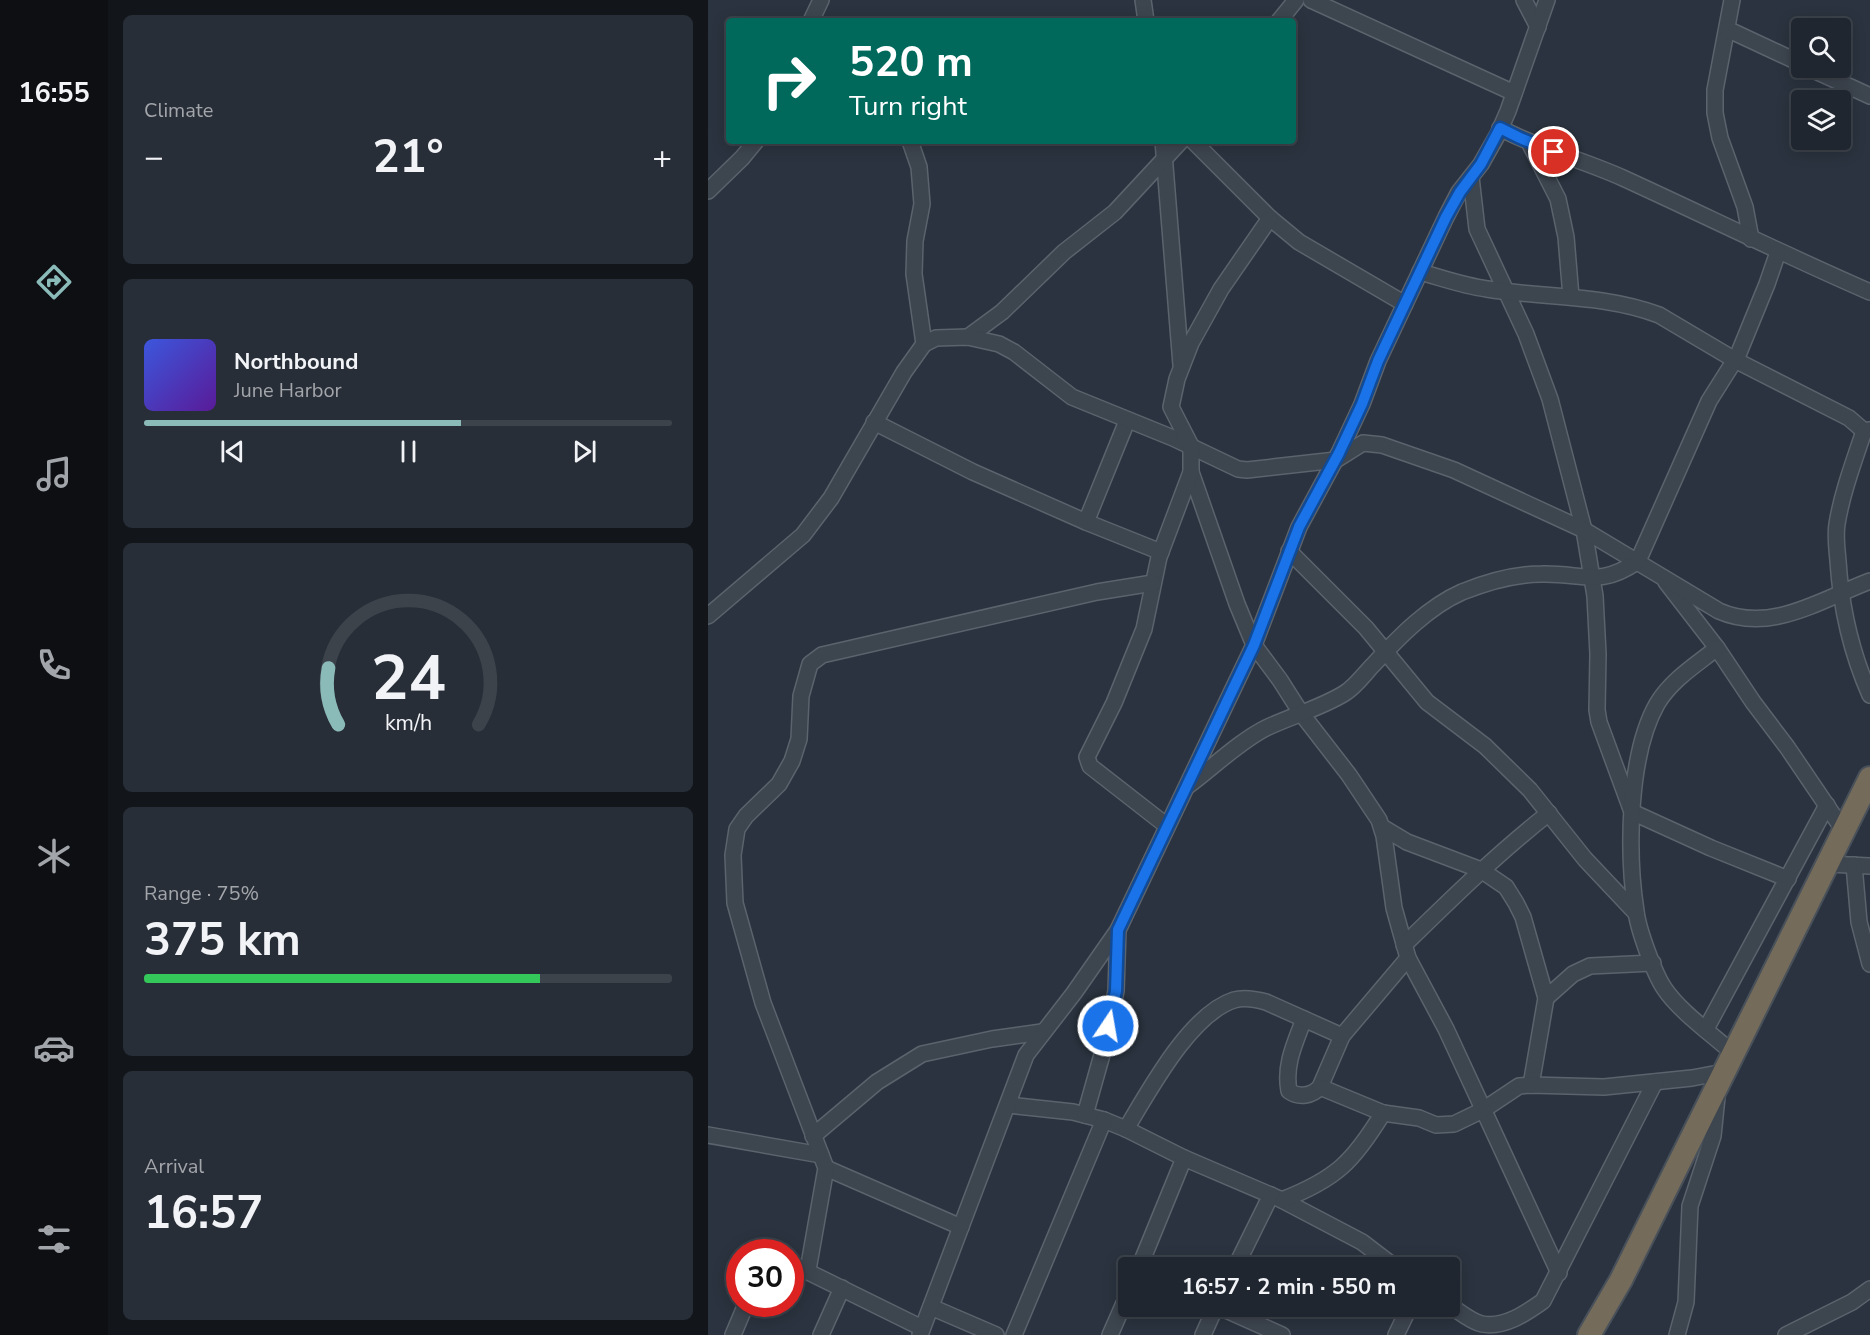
<!DOCTYPE html>
<html lang="en">
<head>
<meta charset="utf-8">
<style>
  :root { --surface:#20262f; --page:#282e37; --text:#f1f3f6; --muted:#a2a5aa; --line:#3d434b; --accent:#8bbbb9 }
  body { margin:0; font-family:"Nunito Sans",sans-serif; background:var(--page); color:var(--text); height:100vh; display:flex; flex-direction:column; font-size:22px; white-space:nowrap }
  * { box-sizing:border-box; margin:0 }
  p { font-size:20px; color:var(--muted) }
  .icon { flex:none; width:33px; height:33px; fill:none; stroke:currentColor; stroke-width:2; stroke-linecap:round; stroke-linejoin:round }
  .map { position:relative; flex:1; overflow:hidden }
  .side { display:flex; flex-direction:column; gap:15px; padding:15px; background:#12151a; width:600px }
  .side>* { flex:none }
  .guide { position:absolute; left:18px; top:18px; width:570px; height:126px; border-radius:6px; box-shadow:0 3px 15px #0003,0 0 0 2px var(--line); background:#00695c; color:#fff; overflow:hidden }
  .fabs { position:absolute; left:1083px; top:18px; display:grid; gap:12px }
  .fabs a { display:grid; place-items:center; width:60px; height:60px; border-radius:6px; background:var(--surface); box-shadow:0 3px 15px #0003,0 0 0 2px var(--line); font-size:30px }
  .speed { position:absolute; left:18px; top:1239px; display:flex; gap:12px; font-size:30px; font-weight:700; text-align:center }
  .speed>* { display:grid; place-content:center; width:78px; height:78px; border-radius:50%; background:var(--surface); box-shadow:0 3px 15px #0003,0 0 0 2px var(--line); line-height:1 }
  .speed .limit { border:9px solid #d22; background:#fff; color:#111 }
  .pin { position:absolute; display:grid; place-items:center; width:51px; height:51px; color:#fff; margin:-26px; border:3px solid #fff; border-radius:50%; box-shadow:0 2px 6px #0007 }
  .me { position:absolute; width:66px; margin:-33px; rotate:12deg; stroke-linejoin:round; filter:drop-shadow(0 0 4px #0008) }
  .turn { display:flex; align-items:center; gap:21px; height:126px; padding:0 24px; font-size:27px }
  .turn .icon { width:78px; height:78px; stroke-width:2.5 }
  .turn b { display:block; font-size:42px; line-height:51px }
  .big { font-size:45px; font-weight:700; line-height:1.1 }
  .side .widget { flex:1; display:flex; flex-direction:column; justify-content:center; gap:9px; min-width:0; padding:0 21px; border-radius:9px; background:var(--page) }
  .side .dial { align-items:center; gap:0 }
  .dial svg { height:156px; overflow:visible; fill:none; stroke:var(--line); stroke-width:7; stroke-linecap:round; text-anchor:middle }
  .dial text { fill:var(--text); stroke:none }
  .song { display:flex; align-items:center; gap:18px }
  .cover { width:72px; height:72px; border-radius:9px; background:linear-gradient(135deg,hsl(230 70% 55%),hsl(270 70% 35%)) }
  .played { height:6px; border-radius:3px; background:linear-gradient(90deg,var(--accent) 60%,var(--line) 60%) }
  .keys { display:flex; justify-content:space-around; direction:ltr }
  .heat { display:flex; justify-content:space-between; align-items:center; font-size:33px; direction:ltr }
  .charge { height:9px; border-radius:4px; background:linear-gradient(90deg,#34c759 75%,var(--line) 0) }
  .trip { position:absolute; left:410px; top:1257px; width:342px; height:60px; border-radius:6px; background:var(--surface); box-shadow:0 3px 15px #0003,0 0 0 2px var(--line); font-weight:700; line-height:60px; text-align:center }
  main { display:flex; flex:1; min-height:0 }
  .menu { display:flex; flex-direction:column; width:108px; justify-content:space-around; align-items:center; background:#0d0f13; color:var(--muted) }
  .menu .icon { width:42px; height:42px }
  .menu .current { color:var(--accent) }
  .menu b { font-size:27px; color:var(--text) }
  .map>svg:first-child { display:block }
</style>
</head>
<body>
<main>
<nav class="menu">
<b>16:55</b>
<svg class="icon current" aria-label="directions" viewBox="0 0 24 24"><path d="M12 3l9 9-9 9-9-9zM9 14v-3h6M13 9l2 2-2 2"/></svg>
<svg class="icon" aria-label="music" viewBox="0 0 24 24"><path d="M9 18V5l10-2v13"/><circle cx="6" cy="18" r="3"/><circle cx="16" cy="16" r="3"/></svg>
<svg class="icon" aria-label="phone" viewBox="0 0 24 24"><path d="M5 4h4l2 5-3 2q2 4 5 5l2-3 5 2v4C11 20 4 13 5 4z"/></svg>
<svg class="icon" aria-label="climate" viewBox="0 0 24 24"><path d="M12 3v18M4 7l16 10M4 17L20 7"/></svg>
<svg class="icon" aria-label="car" viewBox="0 0 24 24"><path d="M5 17H2v-5l4-1 3-4h7l3 4 3 1v5h-3M9 17h6M6 11h13"/><circle cx="7" cy="17" r="2"/><circle cx="17" cy="17" r="2"/></svg>
<svg class="icon" aria-label="filters" viewBox="0 0 24 24"><path d="M4 7h16M4 17h16"/><circle cx="9" cy="7" r="2"/><circle cx="15" cy="17" r="2"/></svg>
</nav>
<section class="side">
<div class="widget"><p>Climate</p>
<div class="heat"><a>−</a><b class="big">21°</b><a>+</a></div>
</div>
<div class="widget">
<div class="song"><i class="cover"></i><div><b>Northbound</b><p>June Harbor</p></div></div>
<div class="played"></div>
<div class="keys"><svg class="icon" aria-label="previous" viewBox="0 0 24 24"><path d="M18 5L8 12l10 7zM5 5v14"/></svg><svg class="icon" aria-label="pause" viewBox="0 0 24 24"><path d="M8 5v14M16 5v14"/></svg><svg class="icon" aria-label="next" viewBox="0 0 24 24"><path d="M6 5l10 7-10 7zM19 5v14"/></svg></div>
</div>
<div class="widget dial"><svg viewBox="0 0 100 80">
<path d="M14 69A42 42 0 1 1 86 69"/>
<path d="M14 69A42 42 0 0 1 9 40" stroke="#8bbbb9"/>
<text x="50" y="56" font-size="32" font-weight="700">24</text>
<text x="50" y="72" font-size="11">km/h</text>
</svg></div>
<div class="widget"><p>Range · 75%</p><b class="big">375 km</b><div class="charge"></div></div>
<div class="widget"><p>Arrival</p><b class="big">16:57</b></div>
</section>
<div class="map">
<svg width="1162" height="1335" viewBox="0 0 1162 1335">
  <rect width="100%" height="100%" fill="#2a333f"/>
  <g fill="none" stroke-linecap="round" stroke-linejoin="round">
    <defs>
      <g id="minor">
        <polyline points="435,0 438,21"/>
        <polyline points="603,0 806,93"/>
        <polyline points="816,0 830,27"/>
        <polyline points="1024,0 1007,90 1007,113 1012,138 1037,207 1043,239"/>
        <polyline points="103,21 113,0"/>
        <polyline points="571,21 588,0"/>
        <polyline points="1019,29 1094,64"/>
        <polyline points="1101,68 1162,96"/>
        <path d="M 792,128 C 831,149 875,160 915,178 C 998,216 1079,256 1162,292"/>
        <polyline points="202,141 211,167 214,204 207,241 206,274 216,344"/>
        <polyline points="455,141 473,365"/>
        <polyline points="485,141 562,218 591,242 697,304"/>
        <polyline points="821,142 850,199 858,237 863,297"/>
        <polyline points="763,177 769,229 818,334 842,399 876,530 887,596 890,654 889,710 891,722 924,812 1003,848 1080,879"/>
        <polyline points="0,191 34,158 48,141"/>
        <path d="M 712,272 C 734,278 756,286 779,289 C 836,298 896,294 951,315 L 1027,360 L 1141,418 L 1156,431 L 1162,430"/>
        <polyline points="260,337 294,312 356,252 407,212 473,141"/>
        <polyline points="166,422 265,472 378,522 453,552"/>
        <path d="M 1156,431 C 1146,461 1134,493 1129,524 C 1127,536 1129,549 1130,561 C 1133,608 1143,652 1162,695"/>
        <polyline points="483,472 529,604 546,645 572,680 593,713 641,775 671,820 676,836 686,908 700,958 738,1029 851,1273"/>
        <polyline points="378,522 419,421"/>
        <polyline points="581,551 658,628 719,702 777,746 822,790 877,859 928,913"/>
        <polyline points="958,582 1009,648 1045,702 1079,747 1136,831"/>
        <path d="M 0,616 L 95,535 L 123,498 L 196,372 L 216,344 L 228,338 L 260,337 L 291,344 L 306,352 L 364,397 L 465,438 L 530,469 L 539,470 L 628,460 L 655,443 L 674,445 L 746,470 L 876,530 L 1011,611 C 1063,634 1114,599 1162,581"/>
        <path d="M 1009,648 C 989,664 963,680 949,704 C 920,755 919,853 928,911 C 930,929 946,973 956,988 C 971,1011 1005,1035 1026,1054"/>
        <path d="M 481,785 C 504,768 532,741 558,728 C 583,716 613,708 637,693 C 648,686 657,673 666,664 C 691,637 720,607 754,592 C 779,582 807,574 834,574 C 876,573 891,588 930,561 L 1001,401 L 1030,355 L 1059,284 L 1070,252"/>
        <polyline points="459,826 382,766 379,757 406,703 436,629 451,557 483,472 483,446 463,407 469,379 483,343 513,289 562,218"/>
        <polyline points="674,827 699,842 773,870 798,887 808,903 815,917 838,998 823,1085"/>
        <polyline points="1120,864 1162,866"/>
        <polyline points="1146,865 1151,922 1162,964"/>
        <path d="M 696,945 C 743,899 789,854 841,813"/>
        <polyline points="838,998 865,974 882,966 945,963"/>
        <path d="M 596,1019 C 587,1043 576,1065 581,1091 C 591,1098 604,1096 612,1087 L 634,1036 L 700,958"/>
        <polyline points="998,1029 1119,805"/>
        <polyline points="612,1087 675,1113 711,1118 728,1125 746,1124 775,1110 811,1086 823,1085 896,1087 984,1078 1016,1072"/>
        <polyline points="300,1105 365,1112 396,1120 418,1129 476,1158 574,1200 654,1242 688,1268"/>
        <polyline points="377,1115 397,1044 408,991 410,930"/>
        <path d="M 418,1129 C 441,1091 482,1014 526,1000 C 536,997 547,999 558,1002 L 634,1036"/>
        <polyline points="0,1135 113,1155"/>
        <polyline points="105,1136 169,1082 214,1054 284,1039 334,1032"/>
        <polyline points="118,1168 253,1227"/>
        <path d="M 574,1200 C 628,1179 645,1162 675,1113"/>
        <polyline points="82,1263 214,1328"/>
        <polyline points="431,1268 476,1158"/>
        <polyline points="527,1268 563,1195"/>
        <polyline points="100,1270 118,1168 55,1003 27,903 25,855 29,829 38,816 71,784 84,761 91,739 93,696 102,664 114,655 389,592 445,583"/>
        <path d="M 741,1305 C 751,1311 763,1322 774,1324 C 797,1328 818,1313 835,1301 L 947,1082"/>
        <polyline points="509,1306 574,1335"/>
        <polyline points="223,1307 288,1335"/>
        <polyline points="25,1335 38,1304"/>
        <polyline points="113,1335 134,1288"/>
        <polyline points="212,1335 318,1055 366,993 410,930 546,645 591,527 631,453 654,404 670,361 738,217 751,192 773,164 790,134 800,111 839,0"/>
        <polyline points="306,1335 396,1120"/>
        <polyline points="402,1335 420,1294"/>
        <polyline points="495,1335 508,1306"/>
        <polyline points="688,1335 702,1306"/>
        <polyline points="969,1335 978,1302 982,1206 1005,1136 1009,1097"/>
        <polyline points="1078,1335 1144,1302 1162,1289"/>
      </g>
      <polyline id="highway" points="881,1335 913,1280 1162,778"/>
    </defs>
    <use href="#minor" stroke="#5b636d" stroke-width="18"/>
    <use href="#highway" stroke="#48505a" stroke-width="26"/>
    <use href="#minor" stroke="#3d454f" stroke-width="15"/>
    <use href="#highway" stroke="#746b5b" stroke-width="22"/>
  </g>
  <g fill="none" stroke-linecap="round" stroke-linejoin="round">
    <defs>
      <polyline id="route" points="400,1026 408,991 410,930 546,645 591,527 631,453 654,404 670,361 738,217 752,192 773,164 792,128 812,138 846,152"/>
    </defs>
    <use href="#route" stroke="#114b97" stroke-width="15"/>
    <use href="#route" stroke="#1a73e8" stroke-width="10"/>
  </g>
</svg>
<div class="fabs">
<a><svg class="icon" aria-label="search" viewBox="0 0 24 24"><circle cx="10" cy="10" r="6"/><path d="M15 15l6 6"/></svg></a>
<a><svg class="icon" aria-label="layers" viewBox="0 0 24 24"><path d="M12 4l9 5-9 5-9-5zM3 14l9 5 9-5"/></svg></a>
</div>
<div class="speed"><div class="limit">30</div></div>
<div class="pin" style="left:846px;top:152px;background:#d93025"><svg class="icon" aria-label="arrive" viewBox="0 0 24 24"><path d="M6 21V4h12l-3 4 3 4H6"/></svg></div>
<svg class="me" style="left:400px;top:1026px" viewBox="-20 -20 40 40"><circle r="17" fill="#1a73e8" stroke="#fff" stroke-width="3"/><path d="M0-11L8 9 0 5-8 9z" fill="#fff"/></svg>
<div class="trip">16:57 · 2 min · 550 m</div>
<div class="guide">
<div class="turn"><svg class="icon" aria-label="right" viewBox="0 0 24 24"><path d="M7 20v-9h11M14 6l5 5-5 5"/></svg><div><b>520 m</b>Turn right</div></div>
</div>
</div>
</main>
</body>
</html>
